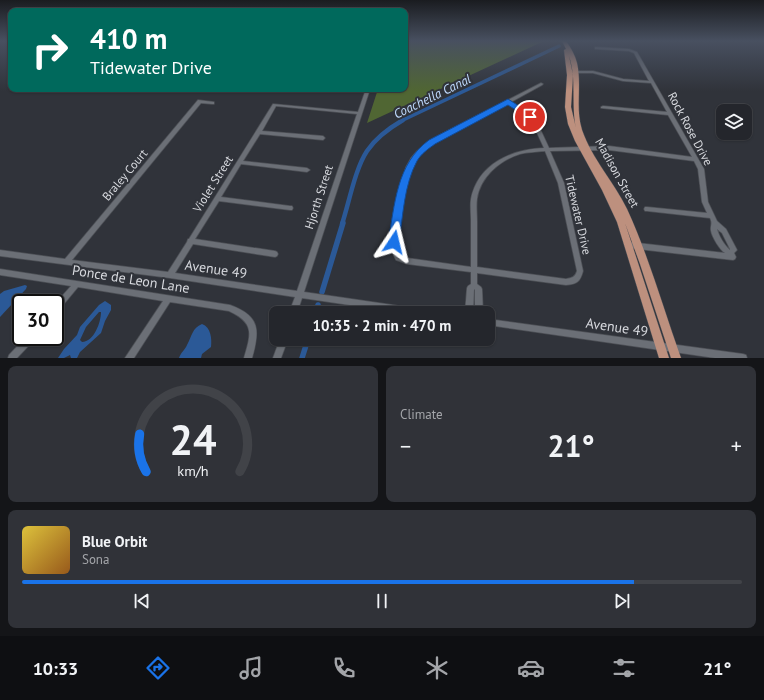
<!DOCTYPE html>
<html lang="en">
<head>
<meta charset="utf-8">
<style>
  :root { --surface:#24262c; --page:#303238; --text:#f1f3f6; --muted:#a3a5a9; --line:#414348; --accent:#1a73e8 }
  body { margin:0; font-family:"PT Sans",sans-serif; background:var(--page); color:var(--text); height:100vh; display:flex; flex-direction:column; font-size:15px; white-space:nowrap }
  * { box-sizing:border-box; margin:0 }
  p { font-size:13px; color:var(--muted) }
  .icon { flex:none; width:22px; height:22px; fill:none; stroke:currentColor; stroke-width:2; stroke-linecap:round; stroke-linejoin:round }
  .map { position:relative; height:358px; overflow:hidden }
  .details { display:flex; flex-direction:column; gap:8px; padding:8px; background:#141518; flex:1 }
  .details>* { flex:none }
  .hud { position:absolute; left:8px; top:8px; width:400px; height:84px; border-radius:8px; box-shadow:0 1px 3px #0004,0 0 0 1px var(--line); background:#00695c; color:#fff; overflow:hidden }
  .buttons { position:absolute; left:716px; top:104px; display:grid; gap:8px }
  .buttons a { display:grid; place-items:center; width:36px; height:36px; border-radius:8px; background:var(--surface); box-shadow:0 1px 3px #0004,0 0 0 1px var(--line); font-size:20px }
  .speed { position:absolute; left:12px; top:294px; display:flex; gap:8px; font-size:20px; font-weight:700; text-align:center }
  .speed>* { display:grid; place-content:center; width:52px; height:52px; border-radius:50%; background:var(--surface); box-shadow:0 1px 3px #0004,0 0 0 1px var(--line); line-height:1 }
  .speed .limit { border:2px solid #111; border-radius:6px; background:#fff; color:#111 }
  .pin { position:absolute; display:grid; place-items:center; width:34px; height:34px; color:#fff; margin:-17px; border:2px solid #fff; border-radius:50%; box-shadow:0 1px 4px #0007 }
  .me { position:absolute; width:44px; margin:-22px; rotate:10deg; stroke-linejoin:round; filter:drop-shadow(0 0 3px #0008) }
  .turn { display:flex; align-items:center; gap:14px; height:84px; padding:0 16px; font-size:18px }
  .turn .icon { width:52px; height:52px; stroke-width:2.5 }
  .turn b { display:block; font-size:28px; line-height:34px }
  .big { font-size:30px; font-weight:800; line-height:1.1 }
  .details .card { flex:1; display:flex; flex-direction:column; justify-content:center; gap:6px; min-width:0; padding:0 14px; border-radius:8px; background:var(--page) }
  .details .dial { align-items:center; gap:0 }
  .dial svg { height:104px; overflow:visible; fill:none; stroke:var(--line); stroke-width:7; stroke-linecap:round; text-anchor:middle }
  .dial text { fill:var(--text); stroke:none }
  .song { display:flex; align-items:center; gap:12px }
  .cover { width:48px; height:48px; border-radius:6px; background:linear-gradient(135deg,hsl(50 70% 55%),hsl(30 70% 35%)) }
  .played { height:4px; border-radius:2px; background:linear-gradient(90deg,var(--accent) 85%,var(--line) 85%) }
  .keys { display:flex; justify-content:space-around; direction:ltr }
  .heat { display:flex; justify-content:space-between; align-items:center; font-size:22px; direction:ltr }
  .details .tiles { flex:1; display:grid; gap:8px; grid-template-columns:1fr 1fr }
  .card:last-child { grid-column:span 2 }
  .trip { position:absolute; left:269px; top:306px; width:226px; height:40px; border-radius:8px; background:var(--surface); box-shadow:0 1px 3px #0004,0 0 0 1px var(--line); font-weight:800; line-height:40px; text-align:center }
  .tab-bar { display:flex; height:64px; justify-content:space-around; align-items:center; background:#0e0f12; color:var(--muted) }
  .tab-bar .icon { width:28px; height:28px }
  .tab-bar .selected { color:var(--accent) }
  .tab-bar b { font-size:18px; color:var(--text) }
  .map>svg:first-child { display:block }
</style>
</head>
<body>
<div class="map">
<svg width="764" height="358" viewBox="0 0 764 358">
  <rect width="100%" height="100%" fill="#30333a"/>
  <polygon fill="#506633" points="405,41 544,41 367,123 378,89 405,89"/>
  <g fill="#2b5997" fill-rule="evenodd">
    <polygon points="25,285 27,286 26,289 0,317 0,294 4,291"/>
    <path d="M 105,301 L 111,305 L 111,310 L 105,321 L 101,333 L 80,352 L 77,358 L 71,358 L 70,355 L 64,358 L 58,358 L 64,349 L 77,335 L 80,327 L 99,305 ZM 99,312 L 101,312 C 101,322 94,342 82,342 L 80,340 L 86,327 Z"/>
    <path d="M 202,324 C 211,327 212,339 211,347 L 202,354 L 201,358 L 179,358 C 181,352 185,350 187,345 C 192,336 192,328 202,324 Z"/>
  </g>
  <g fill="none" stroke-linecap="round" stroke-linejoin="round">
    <polyline stroke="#2b5997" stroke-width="3.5" points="401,121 559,46"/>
    <path stroke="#2b5997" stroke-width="4.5" d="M 342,224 C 349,203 355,169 367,151 C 375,139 391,127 403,120"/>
    <g stroke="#2b5997" stroke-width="5.5">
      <polyline points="322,292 343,223"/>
      <polyline points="316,313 318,305"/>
      <polyline points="302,358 308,339"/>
    </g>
    <defs>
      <g id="minor">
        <path d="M 595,47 L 629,49 L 637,52 L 704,169 L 708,202 L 717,221 L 726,229 L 736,248 L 737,250 L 734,253 L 736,257 L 735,259 L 733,260 L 629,248 L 627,247 L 626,245 L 627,243 L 629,242 L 725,253 C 720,250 712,237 711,231 C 710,225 713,224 710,218 L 647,211 L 645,211 L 644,209 L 645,207 L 647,207 L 707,213 L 702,202 L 698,169 L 694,161 L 609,150 L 550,151 L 564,183 L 583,271 C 580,282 577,284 566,285 L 477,273 L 477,284 L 481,287 L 482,289 L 483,313 L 475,313 L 475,290 L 474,289 L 473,313 L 465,313 L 467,288 L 468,286 L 471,284 L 471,272 L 407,264 L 396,260 L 390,248 L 394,215 L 403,178 L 406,167 L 411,158 L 417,151 L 432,139 L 541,83 L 543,84 L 542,85 L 511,102 L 526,110 L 536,120 L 549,148 L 609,146 L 692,157 L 668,115 L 601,108 L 601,107 L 603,106 L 667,112 L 651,83 L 623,81 L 593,73 L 575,73 L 575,71 L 593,71 L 623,79 L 649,81 L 634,53 L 629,51 L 596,49 L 595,49 ZM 508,104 L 522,112 L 532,122 L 544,148 C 512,149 478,164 471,199 C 470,205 471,213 471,220 C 471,236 471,251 471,267 L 407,258 L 400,256 L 396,248 L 400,215 L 408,178 L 415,160 L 428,147 L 444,136 ZM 545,151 L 558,183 L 577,271 C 575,277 572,278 566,279 L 477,267 C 477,252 477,236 477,221 C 477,214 476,206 477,199 C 480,177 500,160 520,154 C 528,152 537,152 545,151 ZM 717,229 L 722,233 L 730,249 L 730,250 C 724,245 719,236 717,229 Z"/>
        <path d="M 366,89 L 370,89 L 304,292 L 427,310 L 430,311 L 431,313 L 404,313 L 302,298 L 297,313 L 289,313 L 295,297 L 170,278 L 0,256 L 0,250 L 65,259 L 198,100 L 214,102 L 214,104 L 212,104 L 201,103 L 72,260 L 168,272 L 187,242 L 188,239 L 189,239 L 273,104 L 358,112 ZM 276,106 L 357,114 L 297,291 L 175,273 L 193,244 L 275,257 L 277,256 L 278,254 L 277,252 L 275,251 L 195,239 L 219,201 L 290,210 L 292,210 L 293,208 L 292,206 L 290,206 L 221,197 L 241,164 L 307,172 L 310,170 L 307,168 L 243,161 L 260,134 L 323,140 L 325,138 L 323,136 L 262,131 Z"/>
        <path d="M 0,269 L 230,305 C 260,316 260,330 252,358 L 244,358 C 251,334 255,323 229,311 L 170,302 L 134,358 L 125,358 L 163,301 L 78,287 L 58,311 L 55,312 L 55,304 L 71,286 L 0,275 Z"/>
        <polygon points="488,319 743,354 746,355 747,358 715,358 488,325"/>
        <polygon points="26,337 35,337 34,340 17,358 8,358 9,355"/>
        <polygon points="280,339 288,339 281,358 273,358"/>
      </g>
      <path id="major" d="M 562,41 L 566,41 C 571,48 575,55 577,63 C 582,85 575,108 582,130 C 592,159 614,182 627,209 C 649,257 663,308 681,358 L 671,358 L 640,264 L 625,223 L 669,358 L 659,358 L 617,222 L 602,190 L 575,141 L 568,124 L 565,107 L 567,75 L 564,50 L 566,49 ZM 569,56 C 577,79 571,104 576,128 L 571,107 L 573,75 Z"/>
    </defs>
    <use href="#minor" stroke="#4d5056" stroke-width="1.5"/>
    <use href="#major" stroke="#4d5056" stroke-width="1"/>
    <use href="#minor" fill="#6b6f76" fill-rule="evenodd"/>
    <use href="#major" fill="#bd907e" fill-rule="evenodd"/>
  </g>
  <linearGradient id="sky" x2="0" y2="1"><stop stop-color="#1a1c20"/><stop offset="0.45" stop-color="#485060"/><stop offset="1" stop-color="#485060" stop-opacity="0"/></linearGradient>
  <rect width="764" height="91" fill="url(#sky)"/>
  <path fill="#1a73e8" stroke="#114b97" d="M 508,99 L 533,115 L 533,118 L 528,118 L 508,105 L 435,144 C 428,149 421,154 417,161 C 404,185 403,216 399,242 L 397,244 L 394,246 L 390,244 L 388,242 C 395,205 396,164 429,140 Z"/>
  <g text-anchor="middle" stroke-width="4" stroke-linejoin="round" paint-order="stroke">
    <g font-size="12" fill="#d7d9de" stroke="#30333a">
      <text transform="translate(690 129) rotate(62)" y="4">Rock Rose Drive</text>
      <text transform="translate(617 173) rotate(61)" y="4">Madison Street</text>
      <text transform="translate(125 175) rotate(-50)" y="4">Braley Court</text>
      <text transform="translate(213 184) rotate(-58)" y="4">Violet Street</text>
      <text transform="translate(319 197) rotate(-72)" y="4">Hjorth Street</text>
      <text transform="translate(578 215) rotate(77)" y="4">Tidewater Drive</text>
    </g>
    <g font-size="13" font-style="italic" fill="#bfdafd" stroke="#30333a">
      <text transform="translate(432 96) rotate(-26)" y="5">Coachella Canal</text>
    </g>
    <g font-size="14" fill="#d7d9de" stroke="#30333a">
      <text transform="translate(216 269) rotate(8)" y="5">Avenue 49</text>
      <text transform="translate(131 279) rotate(9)" y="5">Ponce de Leon Lane</text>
      <text transform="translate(617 327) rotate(8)" y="5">Avenue 49</text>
    </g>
  </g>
</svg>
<div class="buttons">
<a><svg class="icon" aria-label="layers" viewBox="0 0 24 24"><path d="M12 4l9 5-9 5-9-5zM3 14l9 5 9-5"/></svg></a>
</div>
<div class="speed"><div class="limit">30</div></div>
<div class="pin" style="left:530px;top:117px;background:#d93025"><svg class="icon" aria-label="arrive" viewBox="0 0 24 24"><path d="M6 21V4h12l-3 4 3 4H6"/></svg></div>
<svg class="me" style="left:394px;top:242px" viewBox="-20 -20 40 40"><path d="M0-17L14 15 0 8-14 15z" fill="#1a73e8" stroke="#fff" stroke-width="4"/></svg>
<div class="trip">10:35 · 2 min · 470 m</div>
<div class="hud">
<div class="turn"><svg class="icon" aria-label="right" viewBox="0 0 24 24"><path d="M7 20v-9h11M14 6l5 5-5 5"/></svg><div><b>410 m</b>Tidewater Drive</div></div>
</div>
</div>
<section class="details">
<div class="tiles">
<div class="card dial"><svg viewBox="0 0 100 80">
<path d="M14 69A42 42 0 1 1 86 69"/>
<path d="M14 69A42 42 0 0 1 9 40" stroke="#1a73e8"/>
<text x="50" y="56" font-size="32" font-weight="700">24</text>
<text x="50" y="72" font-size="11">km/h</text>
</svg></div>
<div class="card"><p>Climate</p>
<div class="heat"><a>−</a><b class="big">21°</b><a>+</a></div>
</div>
<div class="card">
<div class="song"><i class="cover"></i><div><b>Blue Orbit</b><p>Sona</p></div></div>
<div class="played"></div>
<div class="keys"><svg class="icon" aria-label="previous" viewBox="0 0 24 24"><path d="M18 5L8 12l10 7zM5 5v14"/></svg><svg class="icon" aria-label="pause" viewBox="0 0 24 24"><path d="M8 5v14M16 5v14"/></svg><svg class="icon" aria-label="next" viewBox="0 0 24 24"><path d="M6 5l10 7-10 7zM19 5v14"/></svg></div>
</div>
</div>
</section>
<nav class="tab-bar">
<b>10:33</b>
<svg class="icon selected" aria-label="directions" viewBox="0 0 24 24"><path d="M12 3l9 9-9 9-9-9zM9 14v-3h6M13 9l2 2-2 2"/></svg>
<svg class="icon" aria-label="music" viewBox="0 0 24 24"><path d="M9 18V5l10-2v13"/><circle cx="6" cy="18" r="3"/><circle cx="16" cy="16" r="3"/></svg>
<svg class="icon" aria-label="phone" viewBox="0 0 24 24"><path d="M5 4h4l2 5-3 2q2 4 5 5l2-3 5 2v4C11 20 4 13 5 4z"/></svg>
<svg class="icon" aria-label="climate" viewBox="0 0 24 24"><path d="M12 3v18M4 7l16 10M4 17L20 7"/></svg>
<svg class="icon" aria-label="car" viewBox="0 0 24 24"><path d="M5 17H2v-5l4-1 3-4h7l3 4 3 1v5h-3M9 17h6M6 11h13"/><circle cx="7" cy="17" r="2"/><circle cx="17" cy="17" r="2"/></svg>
<svg class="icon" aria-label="filters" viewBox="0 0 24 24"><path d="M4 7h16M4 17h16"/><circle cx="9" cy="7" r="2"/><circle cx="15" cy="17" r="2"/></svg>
<b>21°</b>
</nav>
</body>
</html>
